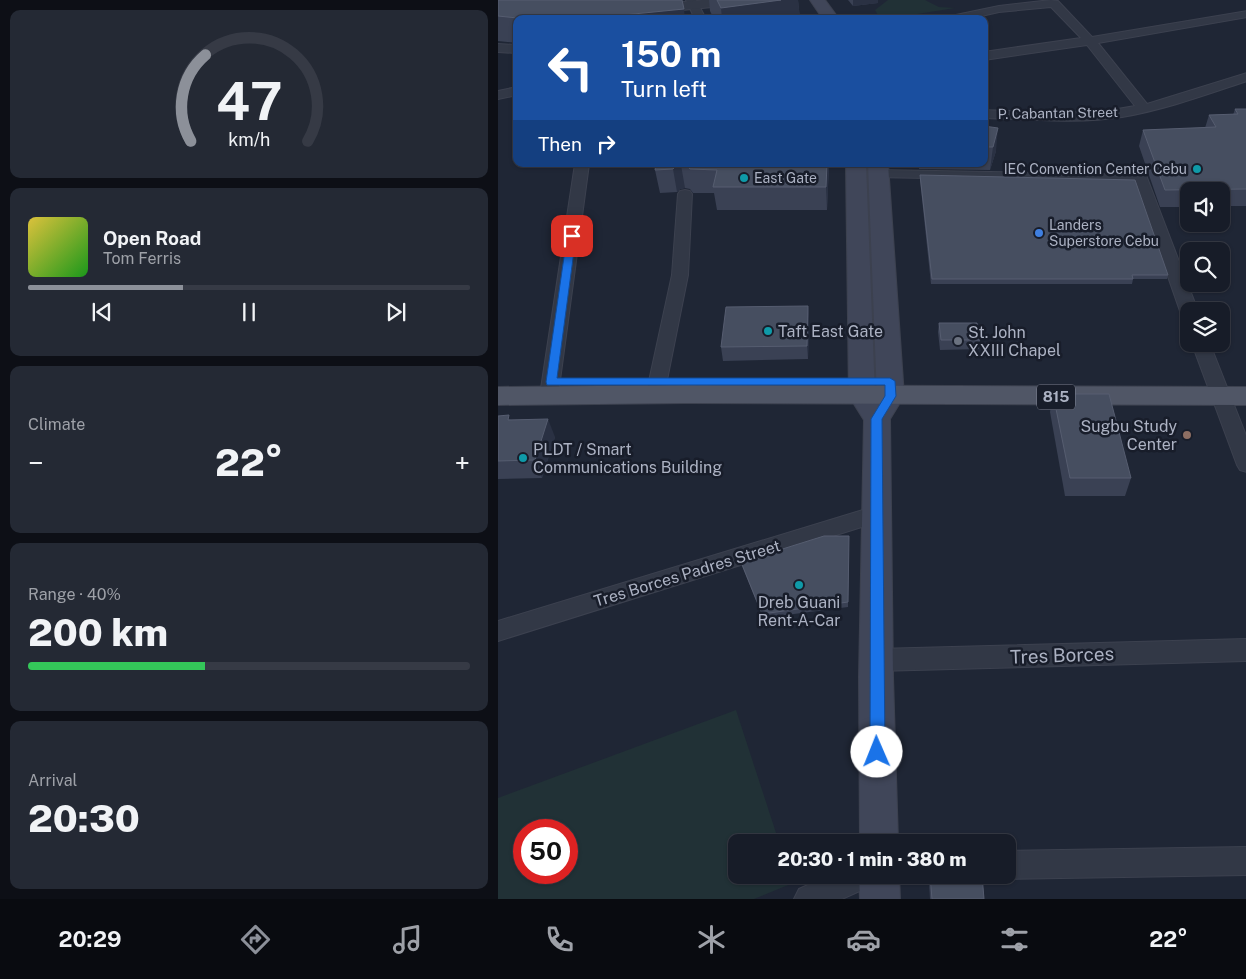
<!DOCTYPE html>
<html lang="en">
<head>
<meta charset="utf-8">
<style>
  :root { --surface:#171c28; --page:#242934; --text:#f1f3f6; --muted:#9ea1a8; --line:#363a45; --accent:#8c9099 }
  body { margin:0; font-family:"Public Sans",sans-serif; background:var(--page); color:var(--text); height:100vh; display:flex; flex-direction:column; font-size:19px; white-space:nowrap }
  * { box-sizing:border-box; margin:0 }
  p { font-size:16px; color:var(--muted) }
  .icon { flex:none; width:28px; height:28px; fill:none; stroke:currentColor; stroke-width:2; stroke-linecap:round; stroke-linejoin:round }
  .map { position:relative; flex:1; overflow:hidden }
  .sheet { display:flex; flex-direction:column; gap:10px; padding:10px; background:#0d0f16; width:498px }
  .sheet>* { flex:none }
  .banner { position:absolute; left:15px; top:15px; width:475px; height:152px; border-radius:10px; box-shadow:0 1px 4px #0004,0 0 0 1px var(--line); background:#1a4fa0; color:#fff; overflow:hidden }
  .controls { position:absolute; left:682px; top:182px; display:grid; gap:10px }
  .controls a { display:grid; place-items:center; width:50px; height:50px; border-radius:10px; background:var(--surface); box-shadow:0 1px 4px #0004,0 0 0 1px var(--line); font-size:25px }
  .speed { position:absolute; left:15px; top:819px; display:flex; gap:10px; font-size:25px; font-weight:700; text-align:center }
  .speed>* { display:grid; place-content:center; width:65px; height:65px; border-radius:50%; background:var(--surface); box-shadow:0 1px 4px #0004,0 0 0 1px var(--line); line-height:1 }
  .speed .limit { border:8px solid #d22; background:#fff; color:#111 }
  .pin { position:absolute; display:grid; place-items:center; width:42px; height:42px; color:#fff; margin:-21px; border-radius:10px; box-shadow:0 2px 8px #0006 }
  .me { position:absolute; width:55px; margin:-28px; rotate:359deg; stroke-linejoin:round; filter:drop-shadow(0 0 4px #0008) }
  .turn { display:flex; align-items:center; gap:18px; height:105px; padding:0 25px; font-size:22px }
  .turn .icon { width:65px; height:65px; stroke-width:2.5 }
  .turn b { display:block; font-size:35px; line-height:42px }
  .then { display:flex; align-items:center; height:48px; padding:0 25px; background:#0003; gap:10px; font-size:19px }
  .big { font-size:38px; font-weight:800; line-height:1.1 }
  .sheet .card { flex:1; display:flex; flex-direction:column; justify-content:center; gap:8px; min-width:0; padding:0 18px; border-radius:10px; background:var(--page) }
  .sheet .dial { align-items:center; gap:0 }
  .dial svg { height:130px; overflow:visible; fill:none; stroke:var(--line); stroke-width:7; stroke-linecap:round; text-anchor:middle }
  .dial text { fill:var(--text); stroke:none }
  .song { display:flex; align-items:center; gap:15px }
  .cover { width:60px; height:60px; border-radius:8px; background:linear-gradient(135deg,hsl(50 70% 55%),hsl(120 70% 35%)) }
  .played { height:5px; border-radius:2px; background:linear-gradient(90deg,var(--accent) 35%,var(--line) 35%) }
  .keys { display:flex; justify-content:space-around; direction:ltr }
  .heat { display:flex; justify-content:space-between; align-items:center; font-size:28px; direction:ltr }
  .charge { height:8px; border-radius:4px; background:linear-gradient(90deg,#34c759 40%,var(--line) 0) }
  .trip { position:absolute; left:230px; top:834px; width:288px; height:50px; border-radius:10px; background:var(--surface); box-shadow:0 1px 4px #0004,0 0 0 1px var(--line); font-weight:800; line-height:50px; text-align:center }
  .menu { display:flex; height:80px; justify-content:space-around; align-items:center; background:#090b10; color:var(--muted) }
  .menu .icon { width:35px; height:35px }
  .menu .active { color:var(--accent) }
  .menu b { font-size:22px; color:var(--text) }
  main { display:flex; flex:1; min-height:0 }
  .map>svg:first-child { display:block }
</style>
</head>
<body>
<main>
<section class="sheet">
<div class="card dial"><svg viewBox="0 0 100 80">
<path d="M14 69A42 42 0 1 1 86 69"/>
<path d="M14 69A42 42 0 0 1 23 16" stroke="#8c9099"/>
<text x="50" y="56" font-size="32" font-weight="700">47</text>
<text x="50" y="72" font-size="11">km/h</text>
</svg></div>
<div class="card">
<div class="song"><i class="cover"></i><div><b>Open Road</b><p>Tom Ferris</p></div></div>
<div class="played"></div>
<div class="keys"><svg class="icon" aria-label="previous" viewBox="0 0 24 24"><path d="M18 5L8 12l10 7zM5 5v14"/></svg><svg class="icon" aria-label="pause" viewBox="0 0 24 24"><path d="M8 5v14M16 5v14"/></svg><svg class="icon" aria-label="next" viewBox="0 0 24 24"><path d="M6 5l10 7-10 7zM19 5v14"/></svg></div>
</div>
<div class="card"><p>Climate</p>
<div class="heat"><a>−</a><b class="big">22°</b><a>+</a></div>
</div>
<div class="card"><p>Range · 40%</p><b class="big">200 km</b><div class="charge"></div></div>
<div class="card"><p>Arrival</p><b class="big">20:30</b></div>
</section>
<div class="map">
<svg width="749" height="899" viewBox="0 0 749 899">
  <rect width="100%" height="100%" fill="#1f2635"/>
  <g fill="#213136" fill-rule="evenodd">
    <polygon points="390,0 427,0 441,7 457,8 388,19 350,19 380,15 377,10"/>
    <path d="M 238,710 L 281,842 L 239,842 L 239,875 L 292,875 L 295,883 L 256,899 L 0,899 L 0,798 ZM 26,830 L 69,830 L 69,872 L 26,872 Z"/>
  </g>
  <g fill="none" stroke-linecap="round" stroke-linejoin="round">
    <defs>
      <g id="minor">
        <polygon points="188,0 198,0 208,19 197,19"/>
        <path d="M 553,0 L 560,1 L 594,37 L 749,11 L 749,17 L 600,43 L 649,104 L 749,73 L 749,81 C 707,95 666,110 624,117 C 578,124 532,119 486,118 L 486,110 C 537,112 587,116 637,106 L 589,45 L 486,60 L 486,52 L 583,38 L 553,7 L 501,12 L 470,19 L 448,19 L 453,16 L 501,6 Z"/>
        <polygon points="0,44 19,45 19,53 0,52"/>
        <polygon points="19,87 19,95 0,99 0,91"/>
        <polygon points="77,164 91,164 60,395 58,400 51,402 44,400 42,395"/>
        <polygon points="381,170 648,175 700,311 691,311 691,316 685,315 682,311 637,182 376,177 374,174 376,171"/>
        <polygon points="187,190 192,191 194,194 190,275 166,395 164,400 157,402 150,400 148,395 174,275 180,194 182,191"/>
        <polygon points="694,344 712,344 749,438 749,472 742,470 739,465"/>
        <polygon points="378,506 386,508 389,514 386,520 0,641 0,621"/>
        <polygon points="749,639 749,661 379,671 370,668 367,660 370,652 379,649"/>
        <polygon points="749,847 749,875 509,879 499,875 509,875 509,851"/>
        <polygon points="332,875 379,875 375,885 344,899 296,899 301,889"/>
      </g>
      <polygon id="tertiary" points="205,0 250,0 244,4 154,13 147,9 154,5"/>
      <g id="secondary">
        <polygon points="312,0 327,0 341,19 325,19"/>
        <polygon points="348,164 368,164 377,395 379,398 370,164 390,164 406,396 392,419 395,677 400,842 362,842 361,677 366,420 351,396"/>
        <polygon points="361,875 401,875 402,899 362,899"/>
      </g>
      <polygon id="primary" points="187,385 749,387 749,405 187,403 0,405 0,387"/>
    </defs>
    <use href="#minor" stroke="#3c414f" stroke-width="2"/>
    <use href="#tertiary" stroke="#3c414f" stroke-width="2"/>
    <use href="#secondary" stroke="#3c414f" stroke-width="2"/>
    <use href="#primary" stroke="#3c414f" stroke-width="2"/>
    <use href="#minor" fill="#323846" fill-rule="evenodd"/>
    <use href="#tertiary" fill="#323846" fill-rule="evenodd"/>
    <use href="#secondary" fill="#404659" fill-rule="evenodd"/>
    <use href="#primary" fill="#505666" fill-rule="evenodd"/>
  </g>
  <g fill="#3a4154">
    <polygon points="0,0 187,19 19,19 19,43 0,41"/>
    <polygon points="211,0 300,0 302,19 216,19 212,11"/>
    <polygon points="350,0 380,0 380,3 355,6"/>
    <polygon points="737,109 749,109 749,206 724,206 724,191 691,191 691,207 662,207 641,146 645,130 707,128 711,115 735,115"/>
    <polygon points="486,126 498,151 492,170 421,169 421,166 409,166 409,164 486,164"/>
    <polygon points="158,164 331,164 329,210 219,210 216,193 195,193 192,189 187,188 182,189 179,192 162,193 157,170"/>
    <polygon points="422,175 670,275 669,279 635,279 634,284 433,284 422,180"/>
    <polygon points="310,306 311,319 310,359 225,361 223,347"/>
    <polygon points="441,323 482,340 481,349 442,350 440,332"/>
    <polygon points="555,394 633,478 627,496 567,496 552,412"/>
    <polygon points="0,416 13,420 57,437 44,478 0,479"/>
    <polygon points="351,536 350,607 265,618 244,566 243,562"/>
    <polygon points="432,875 484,875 486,899 432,899 431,881"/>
  </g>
  <g fill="#2a3143">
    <polygon points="283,0 300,0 302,19 224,19 223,8"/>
    <polygon points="355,0 380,0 380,3 355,6"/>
    <polygon points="186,9 187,19 85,19"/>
    <polygon points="500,128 498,151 492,170 495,147"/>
    <polygon points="329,164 331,164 329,210 328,187"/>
    <polygon points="183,165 187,188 182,189 179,192 175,169 178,166"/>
    <polygon points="310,306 311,319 310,359 309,346"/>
    <polygon points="50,419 57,437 44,478 37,460"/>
  </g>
  <g fill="#464e60" stroke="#565d70">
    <polygon points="0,0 184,0 186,9 85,19 29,19 0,16"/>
    <polygon points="219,0 283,0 223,8"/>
    <polygon points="737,109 749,109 749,189 667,190 645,130 718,127 711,115 740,114"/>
    <polygon points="486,126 500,128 495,147 486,147"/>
    <polygon points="158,164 329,164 328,187 215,187 219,170 192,169 189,166 183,165 178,166 175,169 157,170"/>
    <polygon points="422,175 637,180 670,275 634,275 635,279 434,279"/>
    <polygon points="310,306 309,346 223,347 228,307"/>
    <polygon points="441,323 479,323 482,340 443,340"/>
    <polygon points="555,394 611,394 633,478 572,478"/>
    <polygon points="11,415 10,420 50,419 37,460 0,461 0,416"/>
    <polygon points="326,536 351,536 350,602 264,614 243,562"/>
    <polygon points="432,875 484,875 486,899 434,899"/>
  </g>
  <polygon fill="#1a73e8" stroke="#114b97" points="74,234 78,236 59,378 392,378 397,381 398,396 384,419 387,752 385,757 379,759 374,757 372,752 373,419 387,396 387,385 49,385 48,382 69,236"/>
  <g fill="#0f9aa8" stroke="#181d2a" stroke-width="2">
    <circle cx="699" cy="169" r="5"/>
    <circle cx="246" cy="178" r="5"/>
    <circle cx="270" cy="331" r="5"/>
    <circle cx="25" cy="458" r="5"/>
    <circle cx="301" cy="585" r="5"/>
  </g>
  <circle fill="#3f7fe0" stroke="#181d2a" stroke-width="2" cx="541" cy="233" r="5"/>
  <circle fill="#6b7280" stroke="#181d2a" stroke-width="2" cx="460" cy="341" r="5"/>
  <circle fill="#8d6e63" stroke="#181d2a" stroke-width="2" cx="689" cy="435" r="5"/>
  <g text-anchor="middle" stroke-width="5" stroke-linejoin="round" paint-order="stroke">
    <g font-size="14" fill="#acb2c3" stroke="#181d2a">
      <text transform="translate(560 113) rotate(-1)" y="5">P. Cabantan Street</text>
    </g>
    <g font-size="14" fill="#acb2c3" stroke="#181d2a" text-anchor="start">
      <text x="689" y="174" text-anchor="end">IEC Convention Center Cebu</text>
      <text x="256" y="183">East Gate</text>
      <text x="551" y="230">Landers<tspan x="551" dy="16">Superstore Cebu</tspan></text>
    </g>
    <rect fill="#181d2a" stroke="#808595" stroke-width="1" x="539" y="384.5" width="38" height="25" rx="4"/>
    <g font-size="15" font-weight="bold" fill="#acb2c3">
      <text x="558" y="402">815</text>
    </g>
    <g font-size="16" fill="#acb2c3" stroke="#181d2a" text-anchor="start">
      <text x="280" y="337">Taft East Gate</text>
      <text x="470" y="338">St. John<tspan x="470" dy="18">XXIII Chapel</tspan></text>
      <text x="679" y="432" text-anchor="end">Sugbu Study<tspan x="679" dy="18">Center</tspan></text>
      <text x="35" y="455">PLDT / Smart<tspan x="35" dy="18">Communications Building</tspan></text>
      <text x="301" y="608" text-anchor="middle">Dreb Guani<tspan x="301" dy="18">Rent-A-Car</tspan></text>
    </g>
    <g font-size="16" fill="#acb2c3" stroke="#181d2a">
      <text transform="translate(189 573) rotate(-17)" y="6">Tres Borces Padres Street</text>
    </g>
    <g font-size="19" fill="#acb2c3" stroke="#181d2a">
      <text transform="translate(564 655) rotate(-2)" y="7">Tres Borces</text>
    </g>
  </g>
</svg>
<div class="controls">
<a><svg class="icon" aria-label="sound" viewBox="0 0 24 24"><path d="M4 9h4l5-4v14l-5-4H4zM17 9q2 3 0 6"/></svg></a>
<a><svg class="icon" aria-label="search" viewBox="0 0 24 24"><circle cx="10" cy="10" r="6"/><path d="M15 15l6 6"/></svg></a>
<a><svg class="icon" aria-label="layers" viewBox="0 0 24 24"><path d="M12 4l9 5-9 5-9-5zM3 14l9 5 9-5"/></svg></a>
</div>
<div class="speed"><div class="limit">50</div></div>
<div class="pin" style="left:74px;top:236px;background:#d93025"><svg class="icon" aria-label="arrive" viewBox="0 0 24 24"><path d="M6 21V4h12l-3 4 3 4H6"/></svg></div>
<svg class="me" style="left:379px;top:752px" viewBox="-20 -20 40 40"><circle r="19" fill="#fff"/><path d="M0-13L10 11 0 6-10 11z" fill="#1a73e8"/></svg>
<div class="trip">20:30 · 1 min · 380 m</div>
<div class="banner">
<div class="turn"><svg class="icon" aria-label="left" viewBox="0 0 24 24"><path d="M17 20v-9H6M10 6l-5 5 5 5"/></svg><div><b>150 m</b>Turn left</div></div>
<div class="then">Then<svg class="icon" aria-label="right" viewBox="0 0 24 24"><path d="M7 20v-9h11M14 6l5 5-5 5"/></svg></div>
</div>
</div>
</main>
<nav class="menu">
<b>20:29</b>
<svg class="icon active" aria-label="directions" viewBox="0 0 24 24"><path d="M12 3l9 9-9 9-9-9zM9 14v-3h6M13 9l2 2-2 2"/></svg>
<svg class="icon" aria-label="music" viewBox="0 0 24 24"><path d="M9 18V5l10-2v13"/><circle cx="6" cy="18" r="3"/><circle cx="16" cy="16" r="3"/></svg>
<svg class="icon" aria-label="phone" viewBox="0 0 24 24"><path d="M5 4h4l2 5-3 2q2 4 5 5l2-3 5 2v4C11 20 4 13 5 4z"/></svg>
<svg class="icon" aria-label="climate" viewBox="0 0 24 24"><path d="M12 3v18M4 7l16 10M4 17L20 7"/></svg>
<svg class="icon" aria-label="car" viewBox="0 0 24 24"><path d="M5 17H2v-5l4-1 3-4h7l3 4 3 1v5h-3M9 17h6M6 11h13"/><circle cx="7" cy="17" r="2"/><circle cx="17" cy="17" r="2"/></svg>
<svg class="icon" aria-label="filters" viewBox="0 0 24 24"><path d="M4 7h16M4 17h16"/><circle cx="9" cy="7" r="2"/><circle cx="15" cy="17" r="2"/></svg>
<b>22°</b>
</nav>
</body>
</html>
